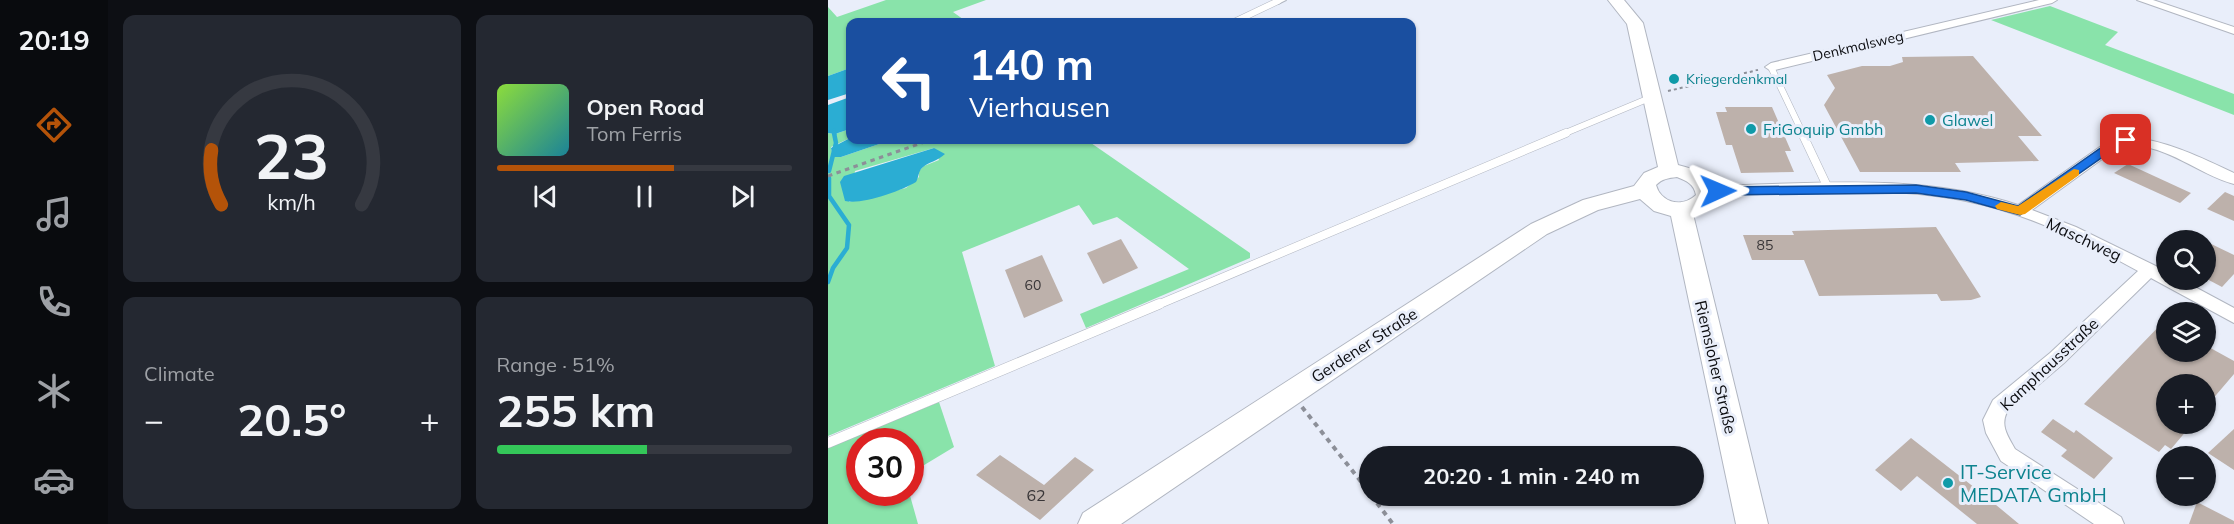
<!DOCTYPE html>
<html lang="en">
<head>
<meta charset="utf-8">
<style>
  :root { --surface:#171b24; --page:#242831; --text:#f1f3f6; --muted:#9ea1a6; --line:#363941; --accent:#b45309 }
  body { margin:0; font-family:Mulish,sans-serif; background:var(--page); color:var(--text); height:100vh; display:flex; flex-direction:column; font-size:22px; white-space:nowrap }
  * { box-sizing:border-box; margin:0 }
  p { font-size:20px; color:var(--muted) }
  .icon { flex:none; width:33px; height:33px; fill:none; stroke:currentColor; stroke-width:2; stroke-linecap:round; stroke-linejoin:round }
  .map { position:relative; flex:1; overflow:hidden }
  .details { display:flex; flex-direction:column; gap:15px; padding:15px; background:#0d0f14; width:720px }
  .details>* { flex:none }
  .hud { position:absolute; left:18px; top:18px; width:570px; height:126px; border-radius:12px; box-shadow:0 2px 4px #0004; background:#1a4fa0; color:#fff; overflow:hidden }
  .controls { position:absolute; left:1328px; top:230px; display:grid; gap:12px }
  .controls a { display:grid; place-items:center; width:60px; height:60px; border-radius:50%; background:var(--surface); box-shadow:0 2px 4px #0004; font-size:30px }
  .speed { position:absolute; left:18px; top:428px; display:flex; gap:12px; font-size:30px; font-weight:700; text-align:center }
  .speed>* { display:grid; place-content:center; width:78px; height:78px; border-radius:50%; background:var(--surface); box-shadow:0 2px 4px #0004; line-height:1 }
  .speed .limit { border:9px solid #d22; background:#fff; color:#111 }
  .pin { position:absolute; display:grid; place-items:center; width:51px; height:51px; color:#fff; margin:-26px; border-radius:12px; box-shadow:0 3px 9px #0006 }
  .me { position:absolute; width:66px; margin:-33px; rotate:89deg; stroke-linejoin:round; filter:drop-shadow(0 0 4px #0008) }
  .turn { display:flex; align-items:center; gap:21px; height:126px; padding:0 24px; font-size:27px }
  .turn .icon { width:78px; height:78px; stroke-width:2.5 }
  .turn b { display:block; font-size:42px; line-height:51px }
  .big { font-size:45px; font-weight:700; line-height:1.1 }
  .details .tile { flex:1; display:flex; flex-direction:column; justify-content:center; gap:9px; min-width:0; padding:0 21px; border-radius:12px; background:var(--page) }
  .details .dial { align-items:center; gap:0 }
  .dial svg { height:156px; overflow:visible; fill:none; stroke:var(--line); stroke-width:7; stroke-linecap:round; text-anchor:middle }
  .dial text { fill:var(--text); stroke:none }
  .song { display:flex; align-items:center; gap:18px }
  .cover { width:72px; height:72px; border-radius:9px; background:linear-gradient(135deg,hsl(90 70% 55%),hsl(190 70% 35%)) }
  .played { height:6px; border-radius:3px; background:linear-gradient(90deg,var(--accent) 60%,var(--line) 60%) }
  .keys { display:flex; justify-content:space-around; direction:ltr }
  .heat { display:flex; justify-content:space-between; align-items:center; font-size:33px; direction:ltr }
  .charge { height:9px; border-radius:4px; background:linear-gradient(90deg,#34c759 51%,var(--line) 0) }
  .details .tiles { flex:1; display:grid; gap:15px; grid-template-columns:repeat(2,1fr) }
  .trip { position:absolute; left:531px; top:446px; width:345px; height:60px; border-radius:30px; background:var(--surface); box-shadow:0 2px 4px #0004; font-weight:700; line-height:60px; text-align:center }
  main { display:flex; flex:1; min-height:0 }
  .tab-bar { display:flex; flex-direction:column; width:108px; justify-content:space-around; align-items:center; background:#090b0e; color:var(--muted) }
  .tab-bar .icon { width:42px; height:42px }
  .tab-bar .active { color:var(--accent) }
  .tab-bar b { font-size:27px; color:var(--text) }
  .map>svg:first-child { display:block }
</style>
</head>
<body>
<main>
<nav class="tab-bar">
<b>20:19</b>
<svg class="icon active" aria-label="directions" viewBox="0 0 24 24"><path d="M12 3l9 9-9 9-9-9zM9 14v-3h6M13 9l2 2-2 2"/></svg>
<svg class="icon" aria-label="music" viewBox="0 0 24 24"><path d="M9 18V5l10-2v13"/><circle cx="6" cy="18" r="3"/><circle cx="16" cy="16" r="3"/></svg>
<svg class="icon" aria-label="phone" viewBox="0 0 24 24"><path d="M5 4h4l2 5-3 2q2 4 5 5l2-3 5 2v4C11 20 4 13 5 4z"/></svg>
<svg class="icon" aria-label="climate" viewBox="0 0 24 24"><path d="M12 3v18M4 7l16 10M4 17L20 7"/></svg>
<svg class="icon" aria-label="car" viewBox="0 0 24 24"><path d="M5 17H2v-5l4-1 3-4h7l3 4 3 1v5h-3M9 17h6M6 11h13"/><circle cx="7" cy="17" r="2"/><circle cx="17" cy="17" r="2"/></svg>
</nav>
<section class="details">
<div class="tiles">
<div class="tile dial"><svg viewBox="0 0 100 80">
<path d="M14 69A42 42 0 1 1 86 69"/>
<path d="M14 69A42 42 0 0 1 9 41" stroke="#b45309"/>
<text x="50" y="56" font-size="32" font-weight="700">23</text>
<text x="50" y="72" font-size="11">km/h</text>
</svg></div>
<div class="tile">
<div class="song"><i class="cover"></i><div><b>Open Road</b><p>Tom Ferris</p></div></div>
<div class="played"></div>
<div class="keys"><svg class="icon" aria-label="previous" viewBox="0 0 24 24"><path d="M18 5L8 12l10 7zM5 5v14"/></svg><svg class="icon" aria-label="pause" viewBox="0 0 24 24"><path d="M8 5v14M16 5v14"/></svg><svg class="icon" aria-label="next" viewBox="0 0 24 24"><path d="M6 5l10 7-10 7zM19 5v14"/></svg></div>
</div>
<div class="tile"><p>Climate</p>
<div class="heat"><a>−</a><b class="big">20.5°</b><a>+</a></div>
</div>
<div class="tile"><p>Range · 51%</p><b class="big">255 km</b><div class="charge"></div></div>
</div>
</section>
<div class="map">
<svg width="1406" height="524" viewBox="0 0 1406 524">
  <rect width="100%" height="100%" fill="#e9eefa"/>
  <g fill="#89e3aa" fill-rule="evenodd">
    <polygon points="58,0 158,0 125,12 139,22 22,22 22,68 0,76 0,7 9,17"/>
    <polygon points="1222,6 1290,32 1277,45 1406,94 1406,115 1163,20"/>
    <path d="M 22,129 L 22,138 L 3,147 L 5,157 L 13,157 L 63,140 L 268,140 L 263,143 L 422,253 L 422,258 L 258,328 L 252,314 L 361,269 L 289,217 L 265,225 L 251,205 L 134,252 L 167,366 L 0,436 L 0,133 L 7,134 ZM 106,148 L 111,160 L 96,166 L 91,171 L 91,177 L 78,188 L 21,202 L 27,171 Z"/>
    <polygon points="111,402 126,447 83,473 82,441 32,441 32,492 81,492 90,524 0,524 0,448"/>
  </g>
  <g fill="#2badd3">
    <polygon points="22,68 22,93 0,100 0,76"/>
    <polygon points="22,97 22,129 7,134 0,133 0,105"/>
    <polygon points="22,138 22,140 63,140 13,157 5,157 3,148"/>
    <path d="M 106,148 L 117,154 C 110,161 100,162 94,168 C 90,172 91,177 88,182 C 73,191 34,205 17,201 L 12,182 L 16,176 Z"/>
  </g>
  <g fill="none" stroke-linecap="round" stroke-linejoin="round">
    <polyline stroke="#2badd3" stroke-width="3" points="6,130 7,134"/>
    <g stroke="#2badd3" stroke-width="4.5">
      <polyline points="1,171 8,143 6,133"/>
      <polyline points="0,282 5,268 19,248 21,225 1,196 1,178"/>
    </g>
  </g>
  <g fill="#bdb1ab">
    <polygon points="1145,56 1214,136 1190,136 1211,161 1127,163 1133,172 1032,172 996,105 1007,88 999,75 1034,66 1062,66 1075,62 1074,57"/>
    <polygon points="897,107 944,107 963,151 957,151 966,172 913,173 904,145 898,145 888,112 899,112"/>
    <polygon points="1300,164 1363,193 1352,203 1286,173"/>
    <polygon points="1397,192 1406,196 1406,221 1379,209"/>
    <polygon points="1108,227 1153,297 1143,300 1113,301 1109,294 991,296 976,260 924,260 915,235 966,235 964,231"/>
    <polygon points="293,239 310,268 275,284 259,253"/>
    <polygon points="1377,241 1406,255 1406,274 1394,287 1377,278"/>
    <polygon points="214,255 235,301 196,318 177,270"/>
    <polygon points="1338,319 1338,351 1377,351 1377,345 1406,361 1406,374 1377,408 1377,384 1338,384 1338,423 1365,423 1343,449 1337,445 1331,452 1256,404"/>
    <polygon points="1225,419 1246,433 1248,430 1285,458 1266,479 1233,456 1239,450 1213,432"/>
    <polygon points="1406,429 1406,470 1380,453"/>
    <polygon points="1083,438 1156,495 1191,524 1149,524 1089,476 1073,491 1047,470"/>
    <polygon points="172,455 216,485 247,457 266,470 212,520 148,475"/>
    <polygon points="1369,502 1406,521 1406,524 1361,524"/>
  </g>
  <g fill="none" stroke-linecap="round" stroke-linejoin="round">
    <defs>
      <g id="service-far2">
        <polyline points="406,22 450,1"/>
        <polyline points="943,67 975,134"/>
        <polyline points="735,134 824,97"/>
      </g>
      <g id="service-far1">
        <polyline points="974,133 1000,188"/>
        <polyline points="327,306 738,133"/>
      </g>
      <polyline id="service" points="0,443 331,304"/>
      <g id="minor">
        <polygon points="445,0 458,0 450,4 446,3"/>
        <polygon points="1211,0 1229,0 1224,3 943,71 937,67 943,63"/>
        <polygon points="1309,0 1325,0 1406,27 1406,34"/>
        <path d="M 1302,137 C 1340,141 1372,157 1406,173 L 1406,184 C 1366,173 1337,141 1292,146 L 1204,210 L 1248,227 L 1338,271 L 1338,279 L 1352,279 L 1406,308 L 1406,323 L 1323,278 L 1236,363 L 1179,412 C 1172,426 1180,436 1187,449 L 1293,517 L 1296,524 L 1266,524 L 1173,461 L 1158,433 L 1155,420 L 1165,400 L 1222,353 L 1310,271 C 1256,241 1198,213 1138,201 C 1053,184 965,194 879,196 L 872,191 L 879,186 C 983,184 1090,172 1190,205 L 1283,139 Z"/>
      </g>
      <path id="secondary" d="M 780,0 L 796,0 L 815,23 L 850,165 C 870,170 886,175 890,197 C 884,207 876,211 865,214 L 940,524 L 908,524 L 843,216 L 826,211 L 812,199 L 770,210 L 719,234 L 293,524 L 250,524 L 255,513 L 703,224 L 755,200 L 806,186 L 816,173 L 830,167 L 799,24 ZM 849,177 C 859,181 866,184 868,195 C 854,208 833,203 828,185 C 834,179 840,178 849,177 Z"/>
    </defs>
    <use href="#service-far2" stroke="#b1b6c1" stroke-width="7"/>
    <use href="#service-far1" stroke="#b1b6c1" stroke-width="9"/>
    <use href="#service" stroke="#b1b6c1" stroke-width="11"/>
    <use href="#minor" stroke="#b1b6c1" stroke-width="2"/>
    <use href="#secondary" stroke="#b1b6c1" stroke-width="2"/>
    <polyline stroke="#8c8f98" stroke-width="2" stroke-dasharray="3 3" stroke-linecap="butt" points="840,91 930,70"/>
    <polyline stroke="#8c8f98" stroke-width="3" stroke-dasharray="4.5 4.5" stroke-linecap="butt" points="0,176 102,140"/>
    <g stroke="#8c8f98" stroke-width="4" stroke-dasharray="5 5" stroke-linecap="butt">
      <polyline points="474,407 542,493"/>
      <polyline points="543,495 565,524"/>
    </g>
    <use href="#service-far2" stroke="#fff" stroke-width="6"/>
    <use href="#service-far1" stroke="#fff" stroke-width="8"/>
    <use href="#service" stroke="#fff" stroke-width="10"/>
    <use href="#minor" fill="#fff" fill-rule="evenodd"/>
    <use href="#secondary" fill="#fff" fill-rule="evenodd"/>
  </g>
  <polygon fill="#1a73e8" stroke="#114b97" stroke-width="1.5" points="1298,136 1302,137 1302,142 1292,145 1192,215 1138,200 1088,193 890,195 884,191 890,187 1088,185 1138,192 1190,206 1284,140"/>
  <polygon fill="#f59e0b" points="1246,169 1251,170 1251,175 1197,214 1192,215 1169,209 1167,206 1173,202 1190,206"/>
  <g fill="#0f9aa8" stroke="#e9eefa" stroke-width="2">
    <circle cx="846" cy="79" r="6"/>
    <circle cx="1102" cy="120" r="6"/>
    <circle cx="923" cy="129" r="6"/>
    <circle cx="1120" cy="483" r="6"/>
  </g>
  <g text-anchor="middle" stroke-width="6" stroke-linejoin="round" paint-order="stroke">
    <g font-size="14" fill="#0b0c10" stroke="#e9eefa">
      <text transform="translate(1030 46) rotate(-13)" y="5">Denkmalsweg</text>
    </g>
    <g font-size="14" fill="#0d838f" stroke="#e9eefa" text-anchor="start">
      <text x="858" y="84">Kriegerdenkmal</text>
    </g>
    <g font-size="14" fill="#383537">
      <text x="937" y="250">85</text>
      <text x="205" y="290">60</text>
    </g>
    <g font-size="16" fill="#0d838f" stroke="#e9eefa" text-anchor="start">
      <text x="1114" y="126">Glawel</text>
      <text x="935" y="135">FriGoquip Gmbh</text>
    </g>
    <g font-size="16" fill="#0b0c10" stroke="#e9eefa">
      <text transform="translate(1256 239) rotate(25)" y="6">Maschweg</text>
      <text transform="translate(536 345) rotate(-33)" y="6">Gerdener Straße</text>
      <text transform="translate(1221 364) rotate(-43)" y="6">Kamphausstraße</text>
      <text transform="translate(888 367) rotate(77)" y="6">Riemsloher Straße</text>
    </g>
    <g font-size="16" fill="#383537">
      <text x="208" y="501">62</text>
    </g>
    <g font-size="20" fill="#0d838f" stroke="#e9eefa" text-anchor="start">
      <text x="1132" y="479">IT-Service<tspan x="1132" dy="23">MEDATA GmbH</tspan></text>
    </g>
  </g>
</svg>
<div class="controls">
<a><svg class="icon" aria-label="search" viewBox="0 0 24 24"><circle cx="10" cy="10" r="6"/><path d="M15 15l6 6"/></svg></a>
<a><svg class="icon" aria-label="layers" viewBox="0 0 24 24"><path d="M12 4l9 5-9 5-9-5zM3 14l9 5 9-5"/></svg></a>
<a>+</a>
<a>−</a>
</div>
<div class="speed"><div class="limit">30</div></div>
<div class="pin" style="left:1298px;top:140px;background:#d93025"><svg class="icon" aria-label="arrive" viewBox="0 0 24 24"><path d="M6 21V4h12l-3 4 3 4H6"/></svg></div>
<svg class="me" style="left:890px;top:191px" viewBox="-20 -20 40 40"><path d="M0-17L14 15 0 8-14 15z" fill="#1a73e8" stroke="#fff" stroke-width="4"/></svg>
<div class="trip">20:20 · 1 min · 240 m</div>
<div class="hud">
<div class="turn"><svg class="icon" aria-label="left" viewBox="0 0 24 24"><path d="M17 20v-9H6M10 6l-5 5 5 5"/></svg><div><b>140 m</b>Vierhausen</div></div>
</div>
</div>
</main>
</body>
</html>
